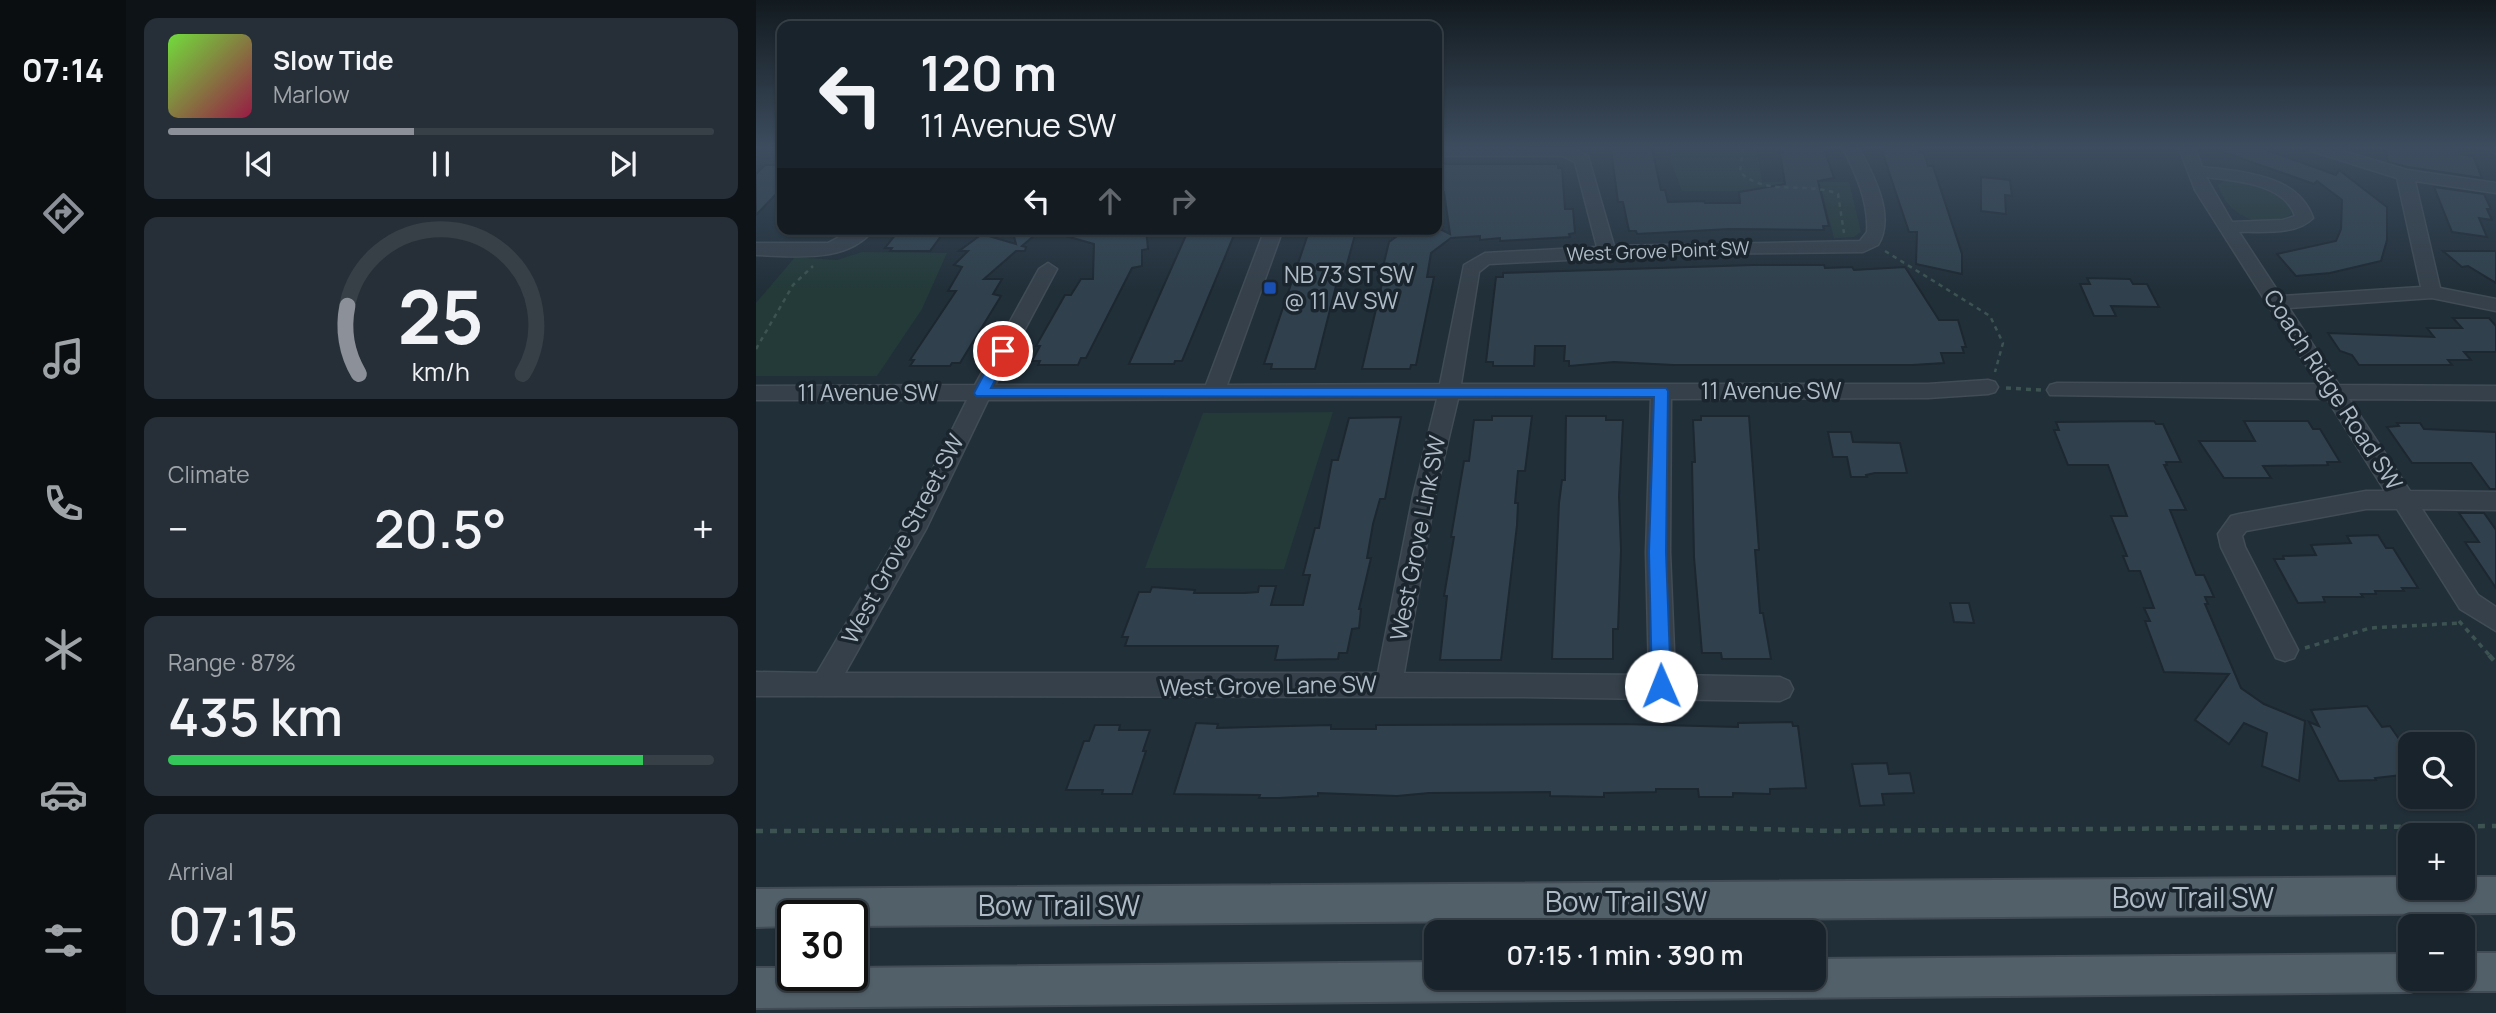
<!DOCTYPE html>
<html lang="en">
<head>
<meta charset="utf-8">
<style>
  :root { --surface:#19232b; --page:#262f37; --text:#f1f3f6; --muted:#9fa4a9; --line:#374047; --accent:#8c9099 }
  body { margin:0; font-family:Manrope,sans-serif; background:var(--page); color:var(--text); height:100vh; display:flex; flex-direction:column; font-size:26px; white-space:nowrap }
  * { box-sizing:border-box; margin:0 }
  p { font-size:23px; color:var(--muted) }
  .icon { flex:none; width:38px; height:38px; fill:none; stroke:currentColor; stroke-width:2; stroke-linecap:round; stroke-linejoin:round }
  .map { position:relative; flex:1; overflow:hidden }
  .details { display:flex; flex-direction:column; gap:18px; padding:18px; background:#0e1318; width:630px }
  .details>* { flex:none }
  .hud { position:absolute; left:21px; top:21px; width:665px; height:214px; border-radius:14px; box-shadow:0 2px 5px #0004,0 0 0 2px var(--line); background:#19232b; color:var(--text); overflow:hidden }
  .tools { position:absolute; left:1642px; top:732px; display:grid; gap:14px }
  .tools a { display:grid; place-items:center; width:77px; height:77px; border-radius:14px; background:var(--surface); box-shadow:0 2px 5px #0004,0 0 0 2px var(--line); font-size:35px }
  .speed { position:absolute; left:21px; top:900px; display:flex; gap:14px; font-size:35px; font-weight:700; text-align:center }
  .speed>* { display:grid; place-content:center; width:91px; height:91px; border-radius:50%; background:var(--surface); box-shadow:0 2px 5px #0004,0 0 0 2px var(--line); line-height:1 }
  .speed .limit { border:4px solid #111; border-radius:10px; background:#fff; color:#111 }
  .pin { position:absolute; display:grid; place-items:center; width:60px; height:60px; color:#fff; margin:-30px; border:4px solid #fff; border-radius:50%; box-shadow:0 2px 7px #0007 }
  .me { position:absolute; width:77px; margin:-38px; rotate:359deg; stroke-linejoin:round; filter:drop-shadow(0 0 5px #0008) }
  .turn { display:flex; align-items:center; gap:24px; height:147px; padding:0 28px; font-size:32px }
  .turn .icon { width:91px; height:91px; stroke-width:2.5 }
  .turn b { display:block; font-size:49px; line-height:60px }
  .lanes { display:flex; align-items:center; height:66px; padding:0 28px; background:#0003; justify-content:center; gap:35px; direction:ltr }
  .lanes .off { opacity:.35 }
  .big { font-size:52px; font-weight:600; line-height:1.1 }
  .details .widget { flex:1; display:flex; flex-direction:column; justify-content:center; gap:10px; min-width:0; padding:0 24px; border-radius:14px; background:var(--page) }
  .details .dial { align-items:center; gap:0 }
  .dial svg { height:182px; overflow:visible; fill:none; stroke:var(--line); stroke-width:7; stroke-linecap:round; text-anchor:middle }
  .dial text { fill:var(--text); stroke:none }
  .song { display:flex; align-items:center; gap:21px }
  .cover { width:84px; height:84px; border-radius:10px; background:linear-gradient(135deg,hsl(100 70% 55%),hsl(340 70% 35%)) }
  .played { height:7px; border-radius:4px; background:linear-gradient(90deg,var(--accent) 45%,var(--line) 45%) }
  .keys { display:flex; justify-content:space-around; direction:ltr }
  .heat { display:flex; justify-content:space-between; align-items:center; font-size:38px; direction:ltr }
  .charge { height:10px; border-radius:5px; background:linear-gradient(90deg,#34c759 87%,var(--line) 0) }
  .trip { position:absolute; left:668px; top:920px; width:402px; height:70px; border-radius:14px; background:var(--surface); box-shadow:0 2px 5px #0004,0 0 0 2px var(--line); font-weight:600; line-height:70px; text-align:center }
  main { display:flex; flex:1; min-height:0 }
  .tabs { display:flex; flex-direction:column; width:126px; justify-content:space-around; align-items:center; background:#0a0e11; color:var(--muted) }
  .tabs .icon { width:49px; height:49px }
  .tabs .active { color:var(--accent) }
  .tabs b { font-size:32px; color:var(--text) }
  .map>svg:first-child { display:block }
</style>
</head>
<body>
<main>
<nav class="tabs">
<b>07:14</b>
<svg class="icon active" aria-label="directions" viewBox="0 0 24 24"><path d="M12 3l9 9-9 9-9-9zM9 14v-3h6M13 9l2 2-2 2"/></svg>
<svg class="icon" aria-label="music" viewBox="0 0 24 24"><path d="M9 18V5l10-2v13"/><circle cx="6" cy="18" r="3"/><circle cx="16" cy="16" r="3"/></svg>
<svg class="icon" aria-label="phone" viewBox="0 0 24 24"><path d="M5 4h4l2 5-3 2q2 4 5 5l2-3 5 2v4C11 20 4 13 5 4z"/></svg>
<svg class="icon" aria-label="climate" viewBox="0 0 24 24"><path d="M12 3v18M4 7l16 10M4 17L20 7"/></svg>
<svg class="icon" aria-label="car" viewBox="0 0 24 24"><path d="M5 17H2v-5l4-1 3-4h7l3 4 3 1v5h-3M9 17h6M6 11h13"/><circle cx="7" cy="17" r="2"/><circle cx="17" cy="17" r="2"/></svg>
<svg class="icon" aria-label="filters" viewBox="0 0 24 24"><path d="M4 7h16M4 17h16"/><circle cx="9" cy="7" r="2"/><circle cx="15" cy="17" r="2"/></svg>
</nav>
<section class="details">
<div class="widget">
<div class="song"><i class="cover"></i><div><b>Slow Tide</b><p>Marlow</p></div></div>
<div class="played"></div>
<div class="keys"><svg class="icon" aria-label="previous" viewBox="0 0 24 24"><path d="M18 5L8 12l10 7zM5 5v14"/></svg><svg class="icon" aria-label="pause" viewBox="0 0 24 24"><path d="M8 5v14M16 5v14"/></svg><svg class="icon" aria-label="next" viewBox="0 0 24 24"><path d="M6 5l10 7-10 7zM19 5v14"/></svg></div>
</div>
<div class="widget dial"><svg viewBox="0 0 100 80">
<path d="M14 69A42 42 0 1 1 86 69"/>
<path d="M14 69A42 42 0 0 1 9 39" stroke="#8c9099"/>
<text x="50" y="56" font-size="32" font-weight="700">25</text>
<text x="50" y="72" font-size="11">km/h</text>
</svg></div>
<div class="widget"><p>Climate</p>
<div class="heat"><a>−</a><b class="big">20.5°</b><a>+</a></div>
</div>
<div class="widget"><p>Range · 87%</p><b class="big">435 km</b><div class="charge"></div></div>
<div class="widget"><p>Arrival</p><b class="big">07:15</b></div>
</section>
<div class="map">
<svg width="1740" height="1013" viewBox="0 0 1740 1013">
  <rect width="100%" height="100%" fill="#212f39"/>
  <g fill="#233a39">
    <polygon points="914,148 1001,148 1006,182 1093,182 1105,232 1098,237 1078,238 1066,191 926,191 915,161"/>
    <path d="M 1468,181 C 1491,180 1522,189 1535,208 L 1535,214 C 1510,234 1470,215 1462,185 Z"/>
    <polygon points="106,252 191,253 166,309 121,376 0,376 0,303 39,257 81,260"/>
    <polygon points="577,412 528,569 389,568 447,413"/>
  </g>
  <g fill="#30414d" stroke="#1c2730" stroke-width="2">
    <polygon points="863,148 896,148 905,190 909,190 912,202 948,201 949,203 984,203 983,192 1029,184 1024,153 1027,153 1026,148 1068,148 1078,178 1062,181 1073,226 1067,226 1068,230 974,229 881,234 880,231 873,231 867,202 862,202 855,149"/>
    <polygon points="1125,148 1162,148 1163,153 1168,153 1172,166 1177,166 1206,254 1206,274 1160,264 1161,232 1153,232"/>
    <polygon points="1465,148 1505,148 1580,175 1583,170 1631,207 1631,240 1625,261 1574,273 1540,276 1521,254 1580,241 1585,229 1586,200 1561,181 1558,184 1464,151"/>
    <polygon points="1630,148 1701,148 1703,154 1717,156 1726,178 1652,167 1632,162"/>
    <polygon points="681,164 802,164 802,168 806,168 809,209 817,209 819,233 813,234 814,237 744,241 744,238 724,240 724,236 695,238 675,253 671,277 678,277 660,365 655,365 654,369 606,369 628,275 625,275 633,242 651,229 684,229 694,234 688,192 681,192"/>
    <polygon points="9,165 26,165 26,188 0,215 0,174"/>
    <polygon points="1225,177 1254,180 1256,196 1249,195 1250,214 1225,211"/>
    <polygon points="1678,187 1728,194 1735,209 1731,209 1736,220 1723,218 1731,237 1696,232"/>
    <polygon points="144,229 186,229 182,236 185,236 174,251 134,251 136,248 129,248"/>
    <polygon points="256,229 286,229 266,246 270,247 269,251 260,251 228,279 246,279 237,294 245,296 204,363 196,363 194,366 154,366 158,360 154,360 200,291 192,291 206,267 198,265 212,251 203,251 226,234 260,244"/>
    <polygon points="304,229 390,229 392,249 386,250 386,266 376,268 330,358 325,358 322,365 282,365 284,361 276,361 284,346 280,346 309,295 315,295 325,279 337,279 338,244 303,234"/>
    <polygon points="436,229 473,229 473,235 478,235 426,361 419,361 418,364 373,364 431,233"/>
    <polygon points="561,229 600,231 585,286 580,286 559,369 515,369 516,364 508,364 515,343 552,234 558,234"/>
    <polygon points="1687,251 1740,251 1740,283 1712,266 1706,267"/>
    <polygon points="998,265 1068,265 1069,268 1096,267 1098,270 1149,267 1183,320 1202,320 1210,347 1206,347 1208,353 1185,353 1188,363 1156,365 918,365 858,362 813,366 813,361 808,361 809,346 779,346 778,366 737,366 737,362 730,362 740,277 747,277 747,273"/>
    <polygon points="1331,278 1374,279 1377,284 1391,284 1403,307 1355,306 1360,316 1338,316 1324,284 1334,284"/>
    <polygon points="1697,318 1733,318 1740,326 1740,352 1708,352 1715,360 1692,360 1696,365 1603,365 1596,355 1584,351 1572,333 1678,337 1671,328 1706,328"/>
    <polygon points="736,416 776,416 769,471 762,471 759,503 762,503 761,525 745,660 684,660 691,596 688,596 698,537 695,537 708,461 713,461 718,420 736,420"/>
    <polygon points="810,416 850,416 850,420 867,420 863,496 865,550 862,629 857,629 857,659 796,659 803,503 806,480 809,480"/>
    <polygon points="945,416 993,416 1003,550 999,550 1004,613 1007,613 1015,659 966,659 965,653 946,653 938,557 936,462 939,462 937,420 945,420"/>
    <polygon points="645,417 629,499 624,499 617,524 611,558 615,558 603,609 605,609 603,628 596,629 591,653 583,653 582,659 519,660 522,646 369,646 372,637 366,637 383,592 394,592 396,587 439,590 438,593 489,593 502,592 503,586 520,586 515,605 547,605 554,575 547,575 559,528 563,528 576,460 582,460 593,418"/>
    <polygon points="1398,421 1400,424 1407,424 1425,462 1410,462 1411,465 1408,465 1430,510 1414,510 1440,575 1448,575 1458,597 1449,597 1452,604 1449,604 1485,688 1508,704 1549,721 1543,781 1506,766 1511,733 1488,723 1473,744 1439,720 1473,674 1408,672 1389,621 1394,621 1388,608 1398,608 1384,571 1373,571 1367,556 1371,556 1355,516 1371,516 1352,465 1312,465 1298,430 1303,430 1300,422"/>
    <polygon points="1488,421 1552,421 1557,429 1564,429 1584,462 1571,462 1572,465 1507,466 1515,478 1468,478 1443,441 1499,441"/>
    <polygon points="1641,423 1664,423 1668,429 1740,432 1740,489 1734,489 1715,463 1656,463 1631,427 1643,426"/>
    <polygon points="1072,432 1095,432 1097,442 1144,443 1151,473 1119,473 1110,475 1111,477 1095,477 1091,457 1077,457"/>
    <polygon points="1703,513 1728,513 1740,530 1740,588 1709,542 1723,542"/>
    <polygon points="1622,535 1630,548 1637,548 1662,588 1646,588 1648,591 1619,591 1620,594 1605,594 1607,597 1567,597 1569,602 1542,603 1518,559 1528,559 1527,556 1560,555 1555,545 1595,543 1591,536"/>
    <polygon points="1194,603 1213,603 1218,623 1198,622"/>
    <polygon points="1611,706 1626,727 1634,726 1654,755 1654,774 1619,778 1620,780 1583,781 1553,722 1563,726 1555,710"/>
    <polygon points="1036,722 1037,726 1042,726 1050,788 1014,789 1014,794 977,793 977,797 943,797 942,789 900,789 900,792 848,793 848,797 794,796 794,792 673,793 641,796 562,793 562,796 522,798 503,798 504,795 418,794 440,723 462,724 461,728 575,725 575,729 620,729 620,725 865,724 982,727 982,723"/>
    <polygon points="339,725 364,725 363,730 394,730 387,751 390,751 376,794 346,794 347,790 310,790 328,741 333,741"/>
    <polygon points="1131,763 1133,774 1154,773 1158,793 1126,794 1128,805 1104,806 1096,764"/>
  </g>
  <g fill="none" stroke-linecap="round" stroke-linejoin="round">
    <defs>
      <g id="minor">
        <path d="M 681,148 L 815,148 L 832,156 L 858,246 L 1104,241 L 1111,232 C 1113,203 1100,174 1087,148 L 1103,148 C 1117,174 1140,216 1122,245 L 1107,252 L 928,254 L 733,264 L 723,272 L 705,384 L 1172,384 L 1232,380 L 1239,382 L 1242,387 L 1239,392 L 1232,394 L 1172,398 L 915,399 L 914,552 L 919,675 L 1024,677 L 1033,681 L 1037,689 L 1033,697 L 1024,701 L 768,697 L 0,696 L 0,672 L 61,673 L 153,517 L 211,400 L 0,400 L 0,386 L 219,385 L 283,269 L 292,263 L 301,269 L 239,385 L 450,385 L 509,229 L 527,229 L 471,385 L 684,384 L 708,265 L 729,253 L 841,247 L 819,162 L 806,156 L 681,156 ZM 681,399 L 657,496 L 622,673 L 89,673 L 170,529 L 232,400 ZM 702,399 L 895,399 L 890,552 L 893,675 L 648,673 L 679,496 Z"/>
        <path d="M 1423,148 L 1439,148 L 1446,167 C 1486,172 1542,174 1557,218 C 1540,236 1505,231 1483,232 L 1525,296 L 1665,287 L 1641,178 L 1555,151 L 1553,148 L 1577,148 L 1651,170 L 1740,183 L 1740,193 L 1659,181 L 1684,288 L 1740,299 L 1740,311 L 1676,298 L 1533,308 L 1583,385 L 1740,386 L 1740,400 L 1593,399 L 1654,491 L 1740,492 L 1740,510 L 1666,509 L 1722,595 L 1740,607 L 1740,631 L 1704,609 L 1641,509 L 1610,509 L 1490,531 L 1486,536 L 1489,547 L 1542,650 L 1538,658 L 1529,661 L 1520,658 L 1465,547 L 1462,534 L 1475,516 L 1483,514 L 1610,491 L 1629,491 L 1571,399 L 1294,395 L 1291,390 L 1294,385 L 1301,383 L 1562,384 L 1439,190 ZM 1450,177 C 1479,181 1528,183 1539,216 L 1527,220 L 1476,222 Z"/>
        <polygon points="1731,148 1740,148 1740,154"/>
        <path d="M 98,229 L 118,229 C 91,264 39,256 0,255 L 0,243 L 72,243 Z"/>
      </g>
      <g id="major">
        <polygon points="1654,877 1654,887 1706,887 1706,877 1740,877 1740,913 96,926 96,915 37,915 37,926 0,927 0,889"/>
        <polygon points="1706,953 1740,953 1740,991 1706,991 1692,986 1689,978 1706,978"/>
        <polygon points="1654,954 1654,978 1671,978 1668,987 1654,992 0,1008 0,968 37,968 37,975 96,975 96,968 681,962 681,978 1059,978 1059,959"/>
      </g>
    </defs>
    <use href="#minor" stroke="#414c56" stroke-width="3"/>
    <use href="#major" stroke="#414c56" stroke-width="4"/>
    <g stroke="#3c5351" stroke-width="2.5" stroke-dasharray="4.5 4.5" stroke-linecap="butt">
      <path d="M 987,148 L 984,172 C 1010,197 1050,181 1082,194 L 1088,233"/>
      <polyline points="1129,251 1234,316 1247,343 1239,372"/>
      <polyline points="0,349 37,285 57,266"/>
    </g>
    <g stroke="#3c5351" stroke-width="3.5" stroke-dasharray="5 5" stroke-linecap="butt">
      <polyline points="1250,388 1285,390"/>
      <polyline points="1703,621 1734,656"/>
      <polyline points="1549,648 1614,628 1706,623"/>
    </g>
    <g stroke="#3c5351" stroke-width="4.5" stroke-dasharray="7 7" stroke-linecap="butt">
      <polyline points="1733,655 1740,663"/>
      <polyline points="0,831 965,828 1077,831 1740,826"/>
    </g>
    <use href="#minor" fill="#35404a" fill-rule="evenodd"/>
    <use href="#major" fill="#52606a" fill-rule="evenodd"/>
  </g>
  <linearGradient id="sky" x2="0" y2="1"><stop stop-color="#121a1f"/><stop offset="0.51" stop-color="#3d4d5f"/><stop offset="1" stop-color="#3d4d5f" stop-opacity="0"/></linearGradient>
  <rect width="1740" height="290" fill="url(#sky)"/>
  <polygon fill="#1a73e8" stroke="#114b97" stroke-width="2" points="247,347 254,351 235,388 910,388 912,391 910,552 915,686 912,692 905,694 899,692 896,686 893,552 898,397 220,396 218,393 242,348"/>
  <rect fill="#1a4fb4" stroke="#1a252e" stroke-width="2.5" x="507" y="281" width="14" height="14" rx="3.5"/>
  <g text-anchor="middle" stroke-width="7" stroke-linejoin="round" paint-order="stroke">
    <g font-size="19" fill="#afbbc6" stroke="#1a252e">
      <text transform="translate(902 251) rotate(-2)" y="7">West Grove Point SW</text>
    </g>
    <g font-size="23" fill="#afbbc6" stroke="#1a252e" text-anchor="start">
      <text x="528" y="283">NB 73 ST SW<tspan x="528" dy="26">@ 11 AV SW</tspan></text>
    </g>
    <g font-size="23" fill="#afbbc6" stroke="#1a252e">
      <text transform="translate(1577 390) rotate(57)" y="8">Coach Ridge Road SW</text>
      <text x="1015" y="399">11 Avenue SW</text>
      <text x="112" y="401">11 Avenue SW</text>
      <text transform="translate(662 538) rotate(-79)" y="8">West Grove Link SW</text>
      <text transform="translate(147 539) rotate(-62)" y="8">West Grove Street SW</text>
      <text transform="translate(512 686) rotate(-1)" y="8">West Grove Lane SW</text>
    </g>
    <g font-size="28" fill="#afbbc6" stroke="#1a252e">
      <text x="1437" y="908">Bow Trail SW</text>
      <text x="870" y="912">Bow Trail SW</text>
      <text x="303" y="916">Bow Trail SW</text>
    </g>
  </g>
</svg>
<div class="tools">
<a><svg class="icon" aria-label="search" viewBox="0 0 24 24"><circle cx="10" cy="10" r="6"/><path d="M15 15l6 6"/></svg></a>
<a>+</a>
<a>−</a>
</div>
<div class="speed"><div class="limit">30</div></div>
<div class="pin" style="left:247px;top:351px;background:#d93025"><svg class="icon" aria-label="arrive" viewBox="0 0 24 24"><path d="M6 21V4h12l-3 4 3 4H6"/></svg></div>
<svg class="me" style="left:905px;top:686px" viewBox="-20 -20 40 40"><circle r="19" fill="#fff"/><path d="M0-13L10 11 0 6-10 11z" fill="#1a73e8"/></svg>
<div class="trip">07:15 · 1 min · 390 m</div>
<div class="hud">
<div class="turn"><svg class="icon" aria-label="left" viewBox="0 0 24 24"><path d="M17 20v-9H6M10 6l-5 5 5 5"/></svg><div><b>120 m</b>11 Avenue SW</div></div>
<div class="lanes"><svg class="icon" aria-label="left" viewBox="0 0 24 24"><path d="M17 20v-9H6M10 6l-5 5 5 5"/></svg><svg class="icon off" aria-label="ahead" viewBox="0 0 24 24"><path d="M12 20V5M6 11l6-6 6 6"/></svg><svg class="icon off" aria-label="right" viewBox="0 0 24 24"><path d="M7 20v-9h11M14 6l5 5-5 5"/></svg></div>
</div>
</div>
</main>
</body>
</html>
